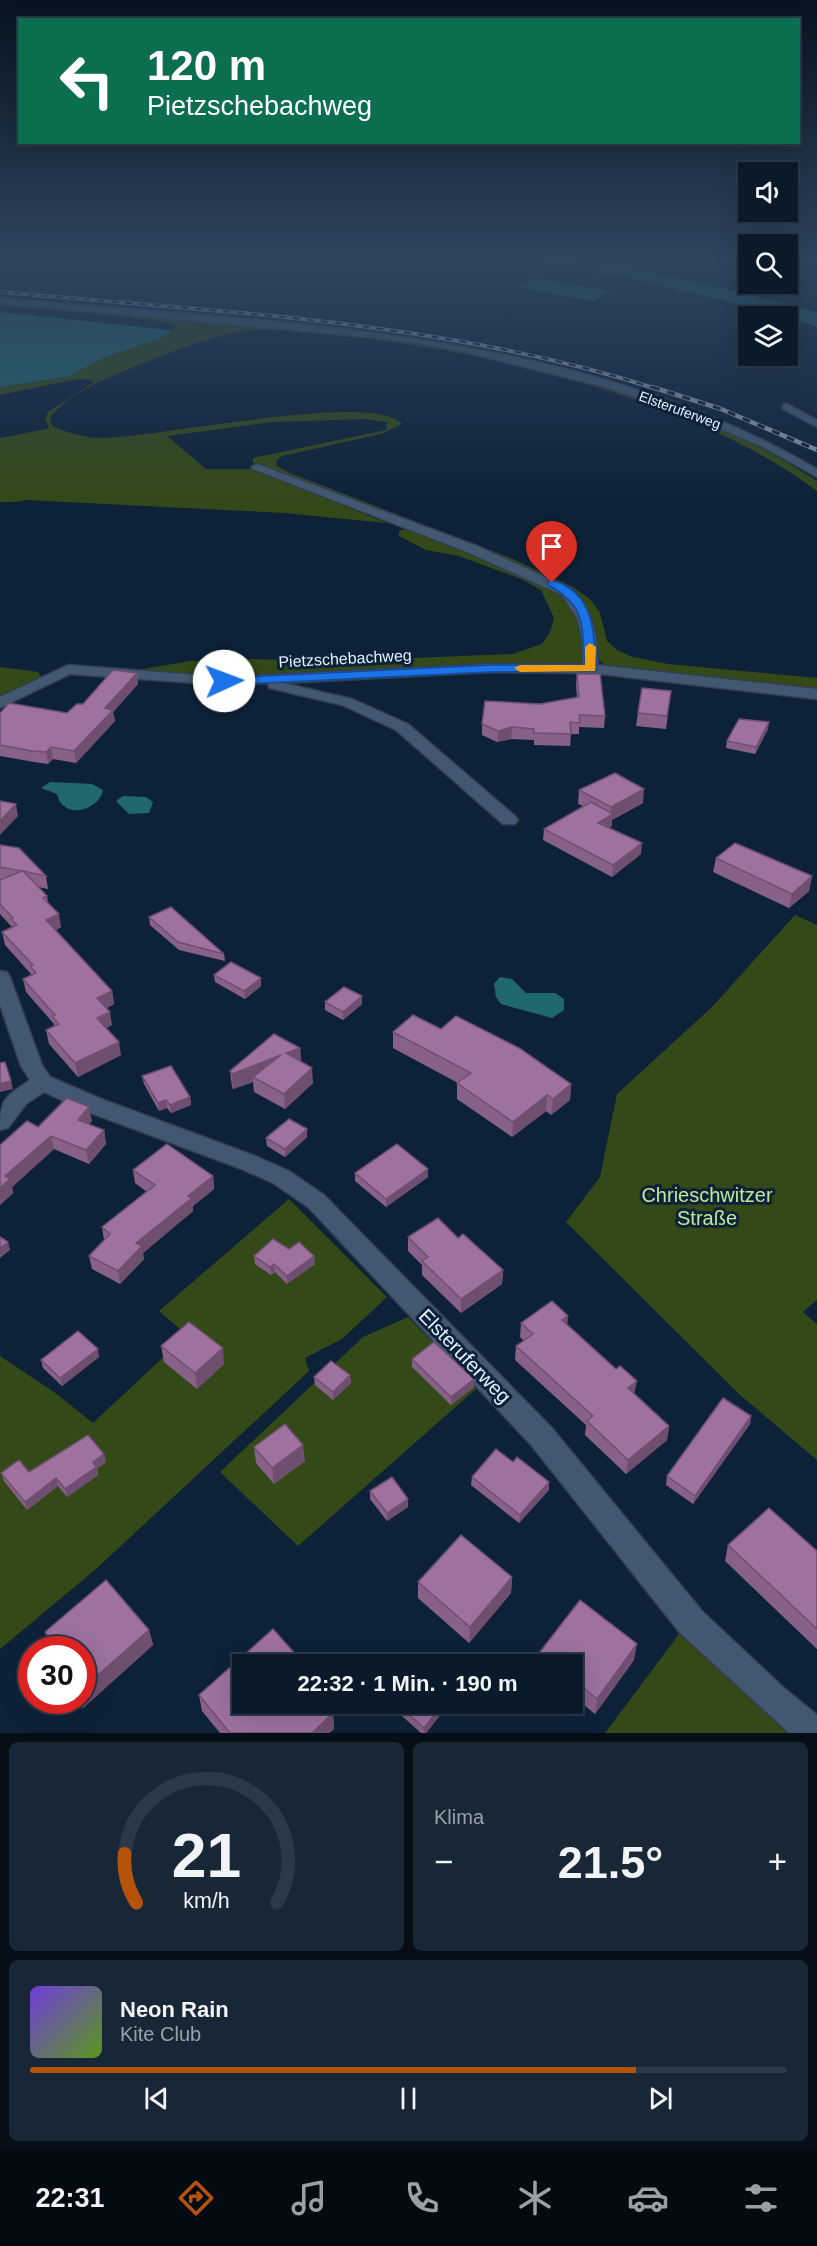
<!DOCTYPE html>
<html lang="de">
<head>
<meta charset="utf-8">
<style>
  :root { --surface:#0a1a2a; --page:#182736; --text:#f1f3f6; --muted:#99a1a8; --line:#2a3847; --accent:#b45309 }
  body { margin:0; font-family:Helvetica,sans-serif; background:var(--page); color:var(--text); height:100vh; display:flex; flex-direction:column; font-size:22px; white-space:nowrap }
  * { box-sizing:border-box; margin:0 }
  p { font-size:20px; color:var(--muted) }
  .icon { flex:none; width:33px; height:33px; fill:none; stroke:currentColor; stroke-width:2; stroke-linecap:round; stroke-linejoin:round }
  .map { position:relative; height:1733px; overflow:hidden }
  .sheet { display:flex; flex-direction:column; gap:9px; padding:9px; background:#060e17; flex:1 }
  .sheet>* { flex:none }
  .guide { position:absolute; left:18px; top:18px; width:782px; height:126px; border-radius:0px; box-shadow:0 6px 24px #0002,0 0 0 2px var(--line); background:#0b6e4f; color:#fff; overflow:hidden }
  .buttons { position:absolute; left:738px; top:162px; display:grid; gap:12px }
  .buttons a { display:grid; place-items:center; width:60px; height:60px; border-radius:0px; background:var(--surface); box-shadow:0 6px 24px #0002,0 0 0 2px var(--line); font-size:30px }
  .speed { position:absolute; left:18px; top:1636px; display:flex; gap:12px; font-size:30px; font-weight:700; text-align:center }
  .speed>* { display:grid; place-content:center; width:78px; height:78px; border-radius:50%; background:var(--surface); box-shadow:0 6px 24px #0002,0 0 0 2px var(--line); line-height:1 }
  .speed .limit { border:9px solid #d22; background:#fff; color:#111 }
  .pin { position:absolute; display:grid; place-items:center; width:51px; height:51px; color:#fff; margin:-62px -26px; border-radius:50% 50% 50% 0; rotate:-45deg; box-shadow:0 0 6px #0007 }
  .pin .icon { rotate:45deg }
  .me { position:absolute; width:66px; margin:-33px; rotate:88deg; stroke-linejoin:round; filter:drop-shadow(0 0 4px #0008) }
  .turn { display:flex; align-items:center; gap:21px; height:126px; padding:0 30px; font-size:27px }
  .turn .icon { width:78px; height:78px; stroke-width:2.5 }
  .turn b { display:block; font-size:42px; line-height:51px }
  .big { font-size:45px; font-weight:600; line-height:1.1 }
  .sheet .widget { flex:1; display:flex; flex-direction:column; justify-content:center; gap:9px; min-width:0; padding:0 21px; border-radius:9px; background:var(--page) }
  .sheet .dial { align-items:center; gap:0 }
  .dial svg { height:156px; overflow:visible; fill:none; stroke:var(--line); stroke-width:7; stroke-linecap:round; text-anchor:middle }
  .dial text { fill:var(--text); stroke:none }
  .song { display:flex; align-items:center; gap:18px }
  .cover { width:72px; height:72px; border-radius:9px; background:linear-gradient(135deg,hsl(260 70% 55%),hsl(90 70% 35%)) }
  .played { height:6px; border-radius:3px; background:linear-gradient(90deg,var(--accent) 80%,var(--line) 80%) }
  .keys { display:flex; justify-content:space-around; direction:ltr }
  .heat { display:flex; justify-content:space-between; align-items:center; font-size:33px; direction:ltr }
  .sheet .tiles { flex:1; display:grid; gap:9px; grid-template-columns:1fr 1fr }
  .widget:last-child { grid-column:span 2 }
  .trip { position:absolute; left:232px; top:1654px; width:351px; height:60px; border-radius:0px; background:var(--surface); box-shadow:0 6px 24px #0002,0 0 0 2px var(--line); font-weight:600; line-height:60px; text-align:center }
  .dock { display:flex; height:96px; justify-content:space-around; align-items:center; background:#040a11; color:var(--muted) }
  .dock .icon { width:42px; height:42px }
  .dock .selected { color:var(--accent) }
  .dock b { font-size:27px; color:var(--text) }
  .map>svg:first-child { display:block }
</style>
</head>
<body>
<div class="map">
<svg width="817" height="1733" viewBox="0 0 817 1733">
  <rect width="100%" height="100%" fill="#0d2238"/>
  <g fill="#344918">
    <path d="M 140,316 C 230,326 322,326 412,341 C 527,361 663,394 767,450 C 784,460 800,471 817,481 L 817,491 C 699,402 497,352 351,337 C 321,333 287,327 256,330 C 217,333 176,350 139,365 C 108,377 71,392 50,417 L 52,426 C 66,432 82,437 96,438 C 148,440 373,390 402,424 L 381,434 L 282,456 L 276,461 L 277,466 L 290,473 L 513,559 L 573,587 L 591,600 L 600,613 L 607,641 L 617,650 L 633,657 L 668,664 L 817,678 L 817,690 L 612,667 L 602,663 L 595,654 L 587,610 L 580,600 L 563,587 L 510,562 L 253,463 L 253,458 L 386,430 L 387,422 L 365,419 L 272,422 L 167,436 L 206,469 L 254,469 L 386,523 L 285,513 L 27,500 L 15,502 L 0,502 L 0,438 L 47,429 L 49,426 L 45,419 L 48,412 L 93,383 L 91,380 L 77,379 L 0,395 L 0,387 L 69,376 L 103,358 L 171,331 L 175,326 L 170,323 L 136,318 Z"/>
    <polygon points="405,529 447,543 562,594 581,615 584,661 578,665 325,674 210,676 141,672 143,669 191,661 244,659 340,661 513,654 542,644 550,632 554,618 541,590 521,579 459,556 426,550 399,536 399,531"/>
    <polygon points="0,667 39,672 40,677 0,698"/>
    <polygon points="795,915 817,925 817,1300 803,1312 817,1324 817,1460 740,1395 566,1222 600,1177 617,1094 712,1007"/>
    <polygon points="289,1199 387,1297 342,1339 305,1358 309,1371 96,1569 0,1649 0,1356 54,1392 93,1423 187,1335 159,1311"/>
    <polygon points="408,1317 477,1388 298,1546 220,1472 363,1337"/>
    <polygon points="679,1634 793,1733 605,1733"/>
  </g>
  <g fill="#21686e">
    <path d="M 526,260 C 624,260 722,288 817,312 L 817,327 L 788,316 L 643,281 Z"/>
    <polygon points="536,278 612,291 593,301 517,287"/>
    <polygon points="0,312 170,330 171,331 160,338 103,358 69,376 0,387"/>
    <path d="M 50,782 L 92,784 L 103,790 C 101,805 76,817 64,806 C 60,804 58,797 57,794 L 41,788 Z"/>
    <polygon points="123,796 146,797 153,802 149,813 129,814 116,801"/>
    <polygon points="500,977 512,979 526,993 555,993 564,999 564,1010 552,1018 501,1004 496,997 494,984"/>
  </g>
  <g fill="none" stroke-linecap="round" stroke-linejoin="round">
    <defs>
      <g id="minor">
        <path d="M 0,298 C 276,323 571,326 817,469 L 817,477 L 765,448 L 683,413 L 608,388 L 473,354 L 421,344 L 358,336 L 0,304 Z"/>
        <polygon points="787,404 817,420 817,427 783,409 783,405"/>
        <polygon points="257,464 477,546 572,589 591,618 596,637 598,665 817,689 817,699 591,673 490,672 283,683 352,699 408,724 515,816 518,820 515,824 503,824 396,730 342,705 269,688 268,683 224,685 70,674 0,708 0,697 68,665 224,677 490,664 583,664 582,637 577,618 562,595 467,552 253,469 251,467"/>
        <path d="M 0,971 L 7,972 L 10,977 L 42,1065 L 50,1077 L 104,1100 L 255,1156 L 289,1171 L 324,1195 L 552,1428 L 702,1611 L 784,1688 L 817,1715 L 817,1733 L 789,1733 L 680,1633 L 532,1446 L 308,1207 L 273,1183 L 239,1168 L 88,1112 L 44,1092 L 26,1104 L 8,1128 L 0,1130 C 0,1098 4,1098 30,1080 L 21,1066 L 0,1005 Z"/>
      </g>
    </defs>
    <use href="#minor" stroke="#323d50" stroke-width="3"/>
    <use href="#minor" fill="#425871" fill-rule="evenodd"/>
    <defs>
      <path id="rail-far1" d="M 0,292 C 219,312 446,321 657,389"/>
      <polyline id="rail" points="652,387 721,409 817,450"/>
    </defs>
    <use href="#rail-far1" stroke="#8697a9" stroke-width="4"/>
    <use href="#rail" stroke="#8697a9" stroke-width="4.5"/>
    <use href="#rail-far1" stroke="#0d2238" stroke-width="2" stroke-dasharray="7" stroke-linecap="butt"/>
    <use href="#rail" stroke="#0d2238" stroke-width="3" stroke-dasharray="8" stroke-linecap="butt"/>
  </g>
  <g fill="#886189">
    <polygon points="137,673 138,684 113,712 115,721 76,763 53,759 48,764 34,762 0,756 0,713 67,713"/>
    <polygon points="577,674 605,716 604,728 579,727 579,734 571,734 570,746 534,745 534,740 511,739 497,742 482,735 482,724 540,704 577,697 576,685"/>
    <polygon points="671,691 666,729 636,726 638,713"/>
    <polygon points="768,729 755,754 726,748 727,741"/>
    <polygon points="579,790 643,803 612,820 612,826 609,827 641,854 612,877 543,840 544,829 583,806 578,804"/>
    <polygon points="0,845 46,876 48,889 38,887 47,896 48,903 61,927 56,930 112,991 114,1004 107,1008 112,1025 106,1028 121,1055 78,1077 49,1044 46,1030 54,1027 54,1024 26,992 23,979 31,975 31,974 5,945 2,932 12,927 0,914 0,880 2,879 0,879"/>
    <polygon points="716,858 812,876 809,891 789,908 713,872"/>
    <polygon points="149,917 224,954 225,961 179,950 150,925"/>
    <polygon points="214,975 261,978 261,986 245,999 215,982"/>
    <polygon points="325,1002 362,1004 343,1020 325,1010"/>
    <polygon points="441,1029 571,1084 570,1100 551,1115 546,1111 512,1137 457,1099 457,1083 458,1083 393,1048 393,1032"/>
    <polygon points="300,1048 301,1061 313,1083 285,1109 254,1092 253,1082 233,1089 232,1087 230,1071"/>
    <polygon points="142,1076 190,1097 191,1105 171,1113 167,1108 159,1111 144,1084"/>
    <polygon points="92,1121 89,1124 104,1130 106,1144 89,1164 54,1149 12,1187 13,1193 0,1205 0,1145 38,1127"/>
    <polygon points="307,1129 307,1137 285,1157 267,1146 266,1138"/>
    <polygon points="428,1169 428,1177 386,1207 355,1181 355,1173"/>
    <polygon points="133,1170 213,1176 214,1189 193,1206 193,1211 143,1253 144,1259 120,1284 92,1269 89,1256 104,1240 102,1227 147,1192 135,1183"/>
    <polygon points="408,1237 458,1238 503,1270 502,1284 461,1313 422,1275 422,1265 408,1251"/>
    <polygon points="289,1249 315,1264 287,1284 275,1272 271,1275 255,1264 254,1256"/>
    <polygon points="521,1323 567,1325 635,1394 669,1426 667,1440 626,1474 585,1435 586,1425 515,1360 516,1346 524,1341 520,1337"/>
    <polygon points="161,1346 224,1364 197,1389 164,1362"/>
    <polygon points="99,1357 62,1386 43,1368 41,1360"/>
    <polygon points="412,1359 474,1379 474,1387 451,1405 412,1367"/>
    <polygon points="350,1375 351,1383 333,1400 315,1385 314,1377"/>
    <polygon points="751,1416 750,1424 693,1504 666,1485 667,1476"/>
    <polygon points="254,1447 305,1461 274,1484 256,1463"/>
    <polygon points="104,1454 106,1462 97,1469 98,1475 67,1497 58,1486 27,1510 4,1481 1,1473 29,1472"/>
    <polygon points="513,1462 549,1482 549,1490 519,1523 471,1485 472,1477"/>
    <polygon points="370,1491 408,1507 387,1521 370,1499"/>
    <polygon points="728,1545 817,1551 817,1649 725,1561"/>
    <polygon points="512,1577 511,1593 469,1643 418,1598 418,1582"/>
    <polygon points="149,1630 153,1645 83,1708 77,1701 82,1701 82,1650 51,1650 49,1647 45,1632"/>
    <polygon points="540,1652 634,1660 595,1714 573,1696 573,1665 539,1665"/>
    <polygon points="243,1665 333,1713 334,1729 329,1733 220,1733 202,1711 199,1695"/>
    <polygon points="392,1704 445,1704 445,1709 426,1733 421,1733 392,1707"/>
  </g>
  <g fill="#6f4f6f">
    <polygon points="137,673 138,684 113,712 115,721 76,763 74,751 105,708"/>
    <polygon points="769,722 768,729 755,754 756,747"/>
    <polygon points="512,727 511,739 497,742 498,731"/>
    <polygon points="51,747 53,759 48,764 46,752"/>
    <polygon points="644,789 643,803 612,820 612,826 597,834 598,823 610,816 611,807"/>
    <polygon points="16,804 18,816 0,835 0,821"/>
    <polygon points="642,843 641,854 612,877 613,865"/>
    <polygon points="812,876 809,891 789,908 792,894"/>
    <polygon points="59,914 61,927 49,933 46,920"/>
    <polygon points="261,978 261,986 245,999 244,991"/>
    <polygon points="112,991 114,1004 99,1011 97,998"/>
    <polygon points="362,996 362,1004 343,1020 343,1012"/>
    <polygon points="110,1012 112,1025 99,1032 97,1018"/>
    <polygon points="119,1042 121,1055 78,1077 75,1063"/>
    <polygon points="300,1048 301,1063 286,1053"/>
    <polygon points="281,1055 253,1077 253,1082 233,1089 232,1074"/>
    <polygon points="312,1068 313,1083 285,1109 284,1094"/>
    <polygon points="11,1081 13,1089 0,1092 0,1084"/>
    <polygon points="571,1084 570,1100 551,1115 553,1099"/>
    <polygon points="547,1095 546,1111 512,1137 513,1122"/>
    <polygon points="190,1097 191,1105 171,1113 170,1105"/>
    <polygon points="166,1100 167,1108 159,1111 158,1103"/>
    <polygon points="89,1107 92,1121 80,1133 78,1120"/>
    <polygon points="307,1129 307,1137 285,1157 285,1149"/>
    <polygon points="104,1130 106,1144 89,1164 86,1150"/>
    <polygon points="51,1136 54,1149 12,1187 13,1193 0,1205 0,1188 5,1176"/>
    <polygon points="428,1169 428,1177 386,1207 386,1199"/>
    <polygon points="213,1176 214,1189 193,1206 193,1211 143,1253 144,1259 120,1284 118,1271 136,1243 188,1196"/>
    <polygon points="8,1242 10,1250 0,1258 0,1248"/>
    <polygon points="314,1256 315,1264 287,1284 287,1276"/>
    <polygon points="274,1264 275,1272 271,1275 270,1267"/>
    <polygon points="503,1270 502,1284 461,1313 461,1299"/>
    <polygon points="568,1316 567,1330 562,1320"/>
    <polygon points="223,1348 224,1364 197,1389 195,1373"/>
    <polygon points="98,1349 99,1357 62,1386 60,1378"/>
    <polygon points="350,1375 351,1383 333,1400 333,1392"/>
    <polygon points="474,1379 474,1387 451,1405 451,1397"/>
    <polygon points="637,1381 634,1395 628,1388"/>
    <polygon points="751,1416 750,1424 693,1504 695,1496"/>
    <polygon points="669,1426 667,1440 626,1474 628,1460"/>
    <polygon points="303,1445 305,1461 274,1484 272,1468"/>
    <polygon points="104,1454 106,1462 97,1469 98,1475 67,1497 65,1489 93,1462"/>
    <polygon points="56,1478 58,1486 27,1510 25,1502"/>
    <polygon points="549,1482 549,1490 519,1523 520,1515"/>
    <polygon points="408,1499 408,1507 387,1521 387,1513"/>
    <polygon points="512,1577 511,1593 469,1643 470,1627"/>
    <polygon points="149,1630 153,1645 83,1708 81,1701 82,1701 82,1689"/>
    <polygon points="637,1644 634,1660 595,1714 597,1699"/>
    <polygon points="443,1704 445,1704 445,1709 426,1733 424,1733 424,1728"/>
    <polygon points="333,1713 334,1729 329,1733 312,1733"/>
  </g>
  <g fill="#9e719f" stroke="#6f4f6f" stroke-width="1.5">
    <polygon points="113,670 137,673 105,708 113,710 74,751 51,747 46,752 32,751 0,745 0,713 9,703 67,713 77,704 83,704"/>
    <polygon points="577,674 600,674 605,716 579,715 580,723 570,722 571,734 534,733 534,729 512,727 498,731 482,724 485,701 540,704 579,697"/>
    <polygon points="642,688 671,691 667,716 638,713"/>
    <polygon points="739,719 769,722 756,747 727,741"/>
    <polygon points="615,773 644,789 611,807 579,790"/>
    <polygon points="0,801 16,804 0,821"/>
    <polygon points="591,802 613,814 598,823 642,843 613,865 544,829"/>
    <polygon points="735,843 812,876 792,894 716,858"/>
    <polygon points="0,845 19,848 46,876 23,871 47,896 43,898 59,914 46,920 112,991 97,998 110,1012 97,1018 119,1042 75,1063 46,1030 59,1024 52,1016 55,1015 23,979 36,973 30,966 33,965 2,932 17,925 11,919 13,918 0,904 0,880 22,871 0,867"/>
    <polygon points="171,907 224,954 178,942 149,917"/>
    <polygon points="231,962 261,978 244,991 214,975"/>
    <polygon points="344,987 362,996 343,1012 325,1002"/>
    <polygon points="413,1015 441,1029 456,1016 519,1048 571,1084 553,1099 547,1095 513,1122 457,1083 471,1073 393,1032"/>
    <polygon points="274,1034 300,1048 286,1053 312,1068 284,1094 253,1077 281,1055 232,1074 230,1071"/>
    <polygon points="5,1062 11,1081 0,1084 0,1063"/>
    <polygon points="171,1066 190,1097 170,1105 166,1100 158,1103 142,1076"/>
    <polygon points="67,1098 89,1107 78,1120 104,1130 86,1150 51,1136 5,1176 10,1179 0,1188 0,1145 27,1121 38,1127"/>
    <polygon points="289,1119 307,1129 285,1149 266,1138"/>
    <polygon points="167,1144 213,1176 188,1196 192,1198 136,1243 142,1246 118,1271 89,1256 110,1234 102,1227 155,1185 133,1170"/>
    <polygon points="397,1144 428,1169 386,1199 355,1173"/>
    <polygon points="438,1218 458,1238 463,1234 503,1270 461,1299 422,1261 428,1257 408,1237"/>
    <polygon points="0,1237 8,1242 0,1248"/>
    <polygon points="273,1239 289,1249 299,1242 314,1256 287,1276 274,1264 270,1267 254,1256"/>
    <polygon points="552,1301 568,1316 562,1320 616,1369 620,1366 637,1381 628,1388 669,1426 628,1460 587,1421 593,1416 516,1346 533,1334 521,1323"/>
    <polygon points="189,1322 223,1348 195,1373 161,1346"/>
    <polygon points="78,1331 98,1349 60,1378 41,1360"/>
    <polygon points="434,1342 474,1379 451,1397 412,1359"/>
    <polygon points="331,1361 350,1375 333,1392 314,1377"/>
    <polygon points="723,1398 751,1416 695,1496 667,1476"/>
    <polygon points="285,1424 303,1445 272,1468 254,1447"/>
    <polygon points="88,1435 104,1454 93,1462 96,1467 65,1489 56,1478 25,1502 1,1473 19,1460 29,1472"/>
    <polygon points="496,1449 513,1462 517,1457 549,1482 520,1515 472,1477"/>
    <polygon points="392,1477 408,1499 387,1513 370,1491"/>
    <polygon points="769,1508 817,1551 817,1629 728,1545"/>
    <polygon points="461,1535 512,1577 470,1627 418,1582"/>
    <polygon points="106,1580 149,1630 82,1689 82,1650 60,1650 45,1632"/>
    <polygon points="580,1600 637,1644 597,1699 573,1679 573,1665 556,1665 540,1652"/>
    <polygon points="273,1629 305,1665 243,1665 243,1704 324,1704 333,1713 312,1733 230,1733 199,1695"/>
    <polygon points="399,1661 403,1665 396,1665"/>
    <polygon points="397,1704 443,1704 424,1728"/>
  </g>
  <linearGradient id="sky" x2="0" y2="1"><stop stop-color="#07131f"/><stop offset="0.52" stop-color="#2f445e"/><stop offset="1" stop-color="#2f445e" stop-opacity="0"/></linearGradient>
  <rect width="817" height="503" fill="url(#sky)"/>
  <path fill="#1a73e8" stroke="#114b97" stroke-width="1.5" d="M 552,580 C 595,593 593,631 597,669 L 595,671 L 490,672 L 224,685 L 219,681 L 224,678 L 490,665 L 585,665 C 581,625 588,607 548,585 L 548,581 Z"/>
  <polygon fill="#f59e0b" points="590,643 596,647 595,671 520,672 514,668 520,665 585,665 585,647"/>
  <g text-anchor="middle" stroke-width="6" stroke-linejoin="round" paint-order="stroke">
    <g font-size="14" fill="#e2effe" stroke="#0d2238">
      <text transform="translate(680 410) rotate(20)" y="5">Elsteruferweg</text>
    </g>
    <g font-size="16" fill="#e2effe" stroke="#0d2238">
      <text transform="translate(345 658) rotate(-3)" y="6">Pietzschebachweg</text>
    </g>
    <g font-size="20" fill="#c1e895" stroke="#0d2238">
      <text x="707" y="1202">Chrieschwitzer<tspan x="707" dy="23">Straße</tspan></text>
    </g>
    <g font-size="20" fill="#e2effe" stroke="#0d2238">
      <text transform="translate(465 1356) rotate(46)" y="7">Elsteruferweg</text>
    </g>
  </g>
</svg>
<div class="buttons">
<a><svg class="icon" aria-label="sound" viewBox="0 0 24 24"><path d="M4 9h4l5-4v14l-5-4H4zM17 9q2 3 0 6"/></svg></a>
<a><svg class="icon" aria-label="search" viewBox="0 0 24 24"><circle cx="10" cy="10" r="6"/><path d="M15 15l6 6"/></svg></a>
<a><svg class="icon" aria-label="layers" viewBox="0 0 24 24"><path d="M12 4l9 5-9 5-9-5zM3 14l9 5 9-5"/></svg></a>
</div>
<div class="speed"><div class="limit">30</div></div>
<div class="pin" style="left:552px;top:583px;background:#d93025"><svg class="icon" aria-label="arrive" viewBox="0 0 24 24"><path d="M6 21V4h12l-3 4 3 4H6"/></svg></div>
<svg class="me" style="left:224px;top:681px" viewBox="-20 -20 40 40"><circle r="19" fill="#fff"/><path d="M0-13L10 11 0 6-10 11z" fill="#1a73e8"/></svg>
<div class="trip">22:32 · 1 Min. · 190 m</div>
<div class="guide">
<div class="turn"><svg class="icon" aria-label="left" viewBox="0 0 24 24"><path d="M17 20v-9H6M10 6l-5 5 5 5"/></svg><div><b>120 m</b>Pietzschebachweg</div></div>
</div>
</div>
<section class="sheet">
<div class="tiles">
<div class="widget dial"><svg viewBox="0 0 100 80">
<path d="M14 69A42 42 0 1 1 86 69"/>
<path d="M14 69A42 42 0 0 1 8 44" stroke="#b45309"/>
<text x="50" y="56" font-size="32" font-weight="700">21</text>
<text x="50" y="72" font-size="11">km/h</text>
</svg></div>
<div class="widget"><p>Klima</p>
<div class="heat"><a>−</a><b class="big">21.5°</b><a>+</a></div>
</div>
<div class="widget">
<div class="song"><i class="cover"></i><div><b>Neon Rain</b><p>Kite Club</p></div></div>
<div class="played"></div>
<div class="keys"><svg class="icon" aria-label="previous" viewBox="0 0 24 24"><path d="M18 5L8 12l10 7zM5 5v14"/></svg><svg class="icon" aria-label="pause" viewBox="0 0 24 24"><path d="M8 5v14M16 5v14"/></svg><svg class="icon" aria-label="next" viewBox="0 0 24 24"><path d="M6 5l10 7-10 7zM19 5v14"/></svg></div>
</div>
</div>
</section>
<nav class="dock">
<b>22:31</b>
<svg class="icon selected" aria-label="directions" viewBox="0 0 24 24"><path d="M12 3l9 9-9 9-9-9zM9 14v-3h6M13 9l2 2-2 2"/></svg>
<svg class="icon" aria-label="music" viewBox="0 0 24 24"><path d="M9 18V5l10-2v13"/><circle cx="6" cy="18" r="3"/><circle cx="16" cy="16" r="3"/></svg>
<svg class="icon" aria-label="phone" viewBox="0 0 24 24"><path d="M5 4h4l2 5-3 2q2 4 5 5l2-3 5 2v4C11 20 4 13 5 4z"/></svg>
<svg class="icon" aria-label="climate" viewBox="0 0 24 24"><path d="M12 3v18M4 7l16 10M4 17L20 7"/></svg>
<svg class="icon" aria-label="car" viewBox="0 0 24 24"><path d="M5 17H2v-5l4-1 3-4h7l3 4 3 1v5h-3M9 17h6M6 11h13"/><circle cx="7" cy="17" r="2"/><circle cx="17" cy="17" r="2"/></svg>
<svg class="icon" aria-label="filters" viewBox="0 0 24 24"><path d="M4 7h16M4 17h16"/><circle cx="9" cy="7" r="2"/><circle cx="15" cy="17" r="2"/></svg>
</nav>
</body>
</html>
